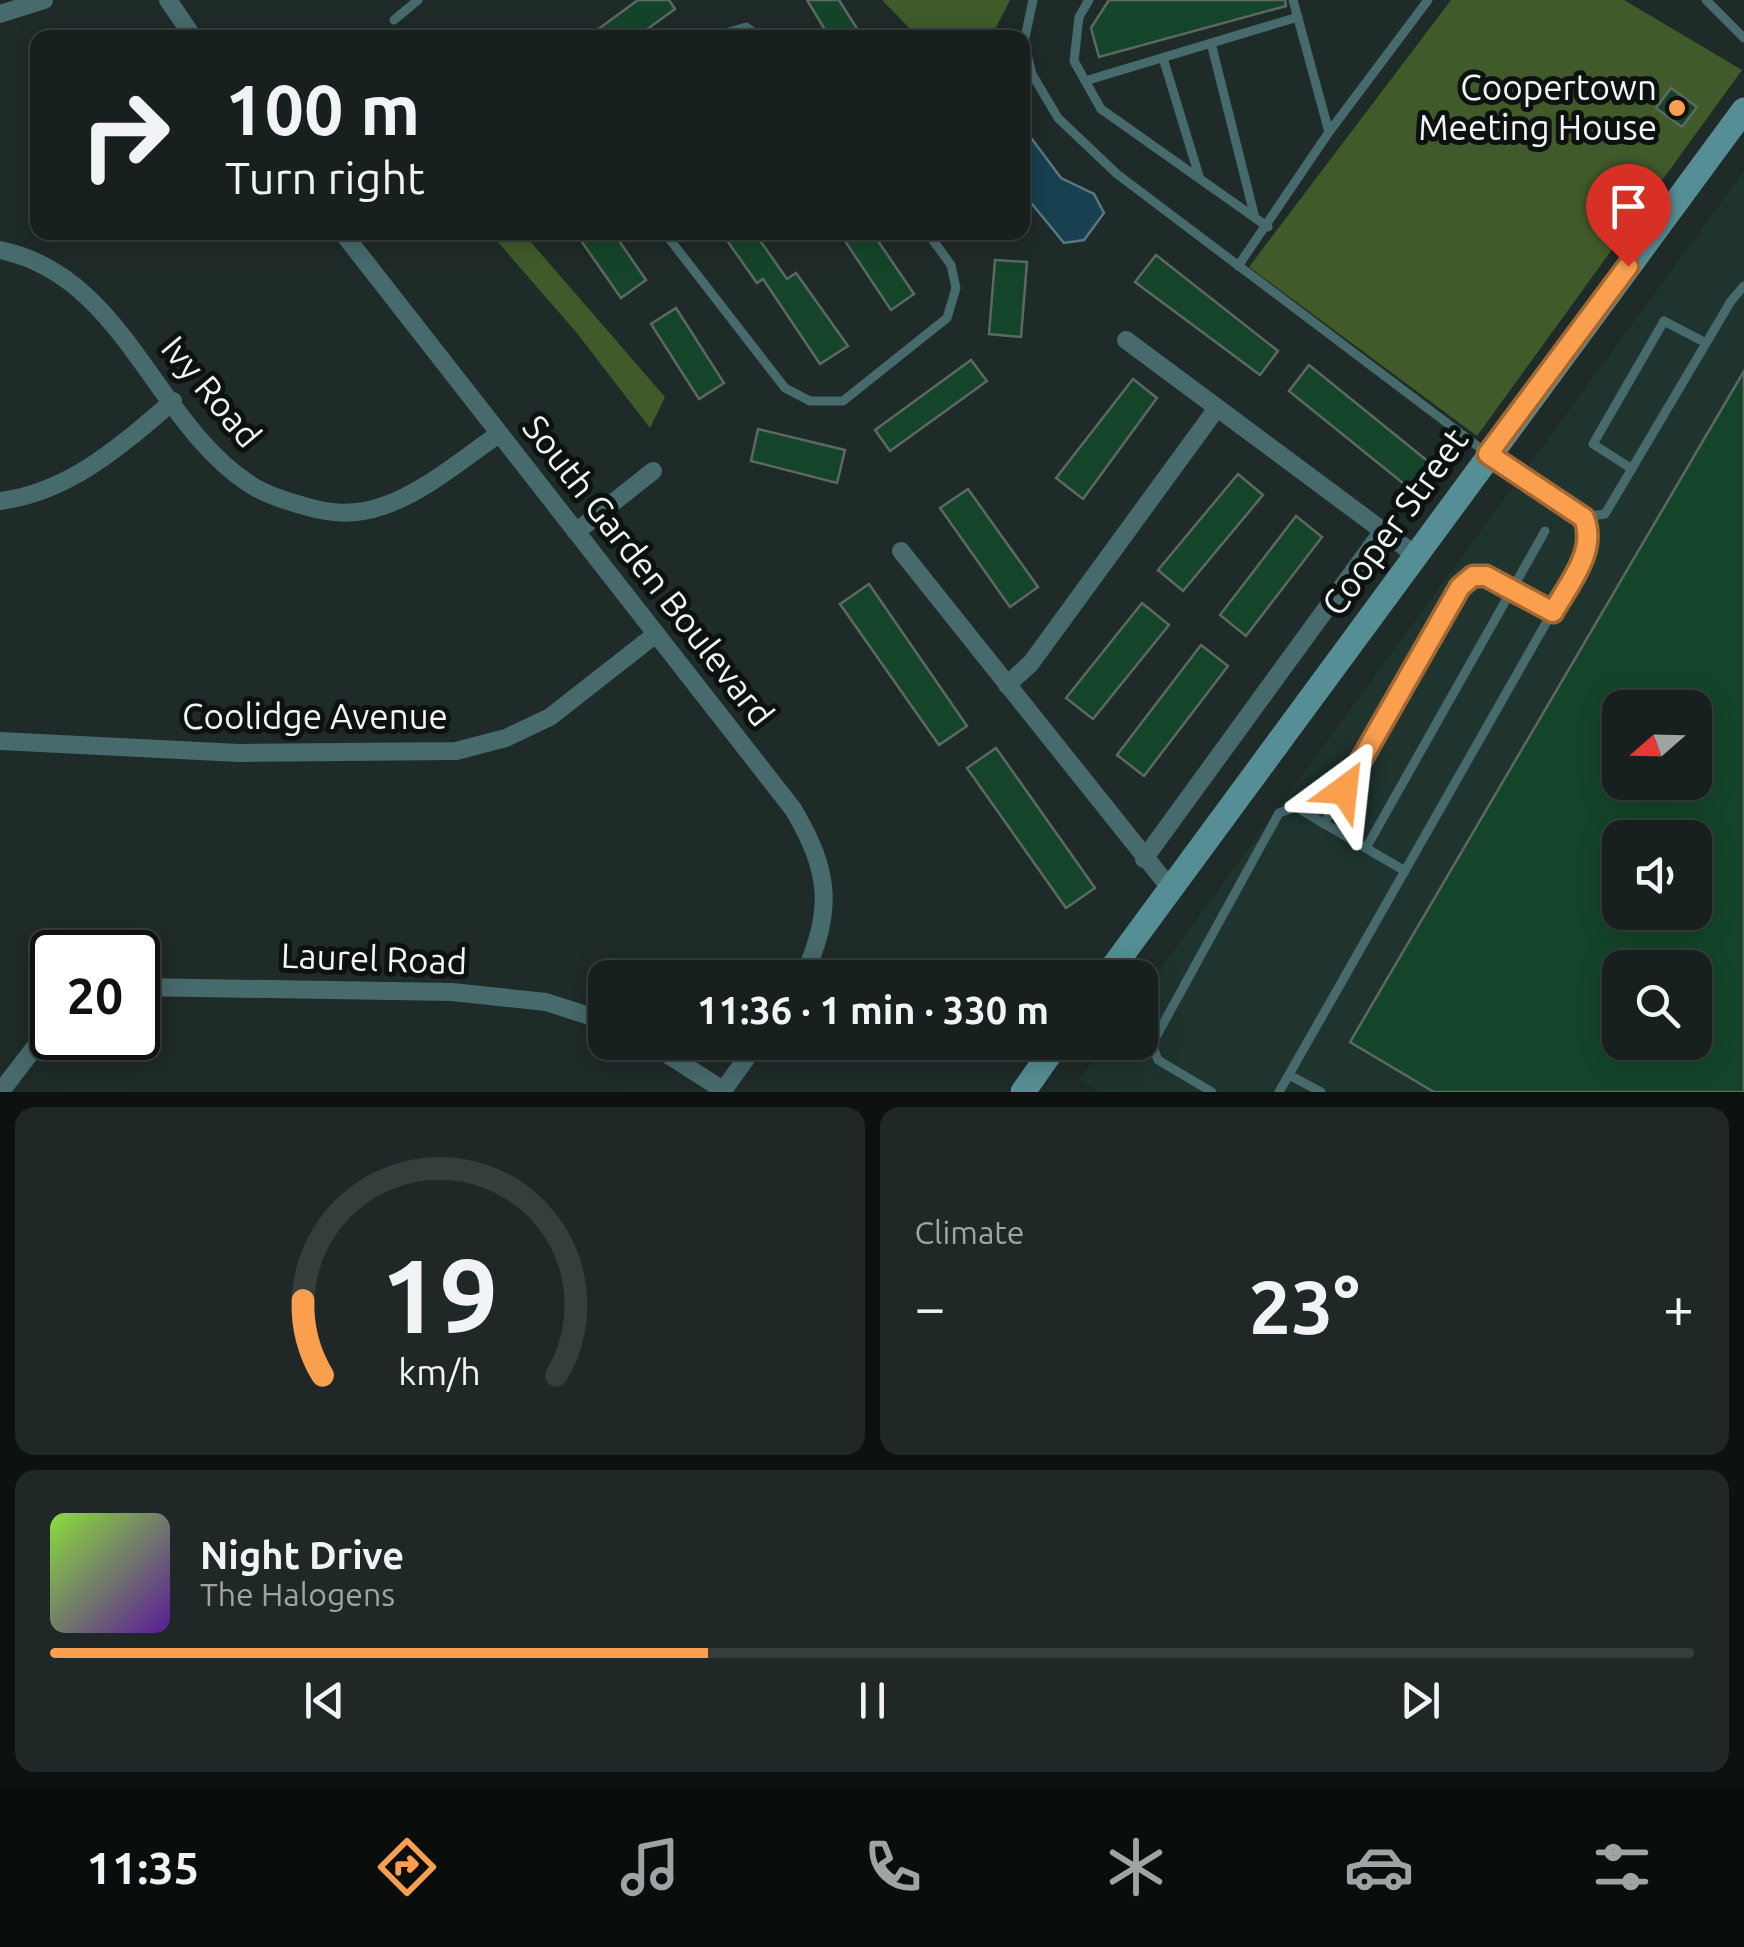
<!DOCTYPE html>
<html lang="en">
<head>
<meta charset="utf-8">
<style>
  :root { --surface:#17201e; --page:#202827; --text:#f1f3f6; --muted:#9ea3a4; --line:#363e3c; --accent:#fa9f4e }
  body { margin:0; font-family:Ubuntu,sans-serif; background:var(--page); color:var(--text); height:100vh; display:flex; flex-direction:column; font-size:38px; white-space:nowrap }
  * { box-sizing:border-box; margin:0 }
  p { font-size:32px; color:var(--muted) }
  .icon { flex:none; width:55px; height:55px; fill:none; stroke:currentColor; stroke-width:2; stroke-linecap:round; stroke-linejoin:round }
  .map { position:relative; height:1092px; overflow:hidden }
  .details { display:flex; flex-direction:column; gap:15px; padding:15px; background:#0d1210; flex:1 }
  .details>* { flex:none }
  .guide { position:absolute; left:30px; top:30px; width:1000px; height:210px; border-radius:20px; box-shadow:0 5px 25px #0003,0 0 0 2px var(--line); background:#17201e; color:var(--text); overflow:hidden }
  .needle { width:65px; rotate:250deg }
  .tools { position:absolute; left:1602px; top:690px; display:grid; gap:20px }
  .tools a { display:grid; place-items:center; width:110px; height:110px; border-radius:20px; background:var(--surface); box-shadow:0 5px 25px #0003,0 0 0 2px var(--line); font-size:50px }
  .speed { position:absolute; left:30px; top:930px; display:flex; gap:20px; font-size:50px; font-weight:700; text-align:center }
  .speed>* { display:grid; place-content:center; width:130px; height:130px; border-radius:50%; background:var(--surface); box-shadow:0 5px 25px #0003,0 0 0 2px var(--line); line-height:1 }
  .speed .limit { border:5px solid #111; border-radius:15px; background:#fff; color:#111 }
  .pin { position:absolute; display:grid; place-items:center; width:85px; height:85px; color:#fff; margin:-102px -42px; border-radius:50% 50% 50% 0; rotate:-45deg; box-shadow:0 0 10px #0007 }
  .pin .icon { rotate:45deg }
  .me { position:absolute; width:110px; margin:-55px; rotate:30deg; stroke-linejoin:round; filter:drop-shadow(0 0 8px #0008) }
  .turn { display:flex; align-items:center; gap:35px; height:210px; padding:0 30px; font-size:45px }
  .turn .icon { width:130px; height:130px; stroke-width:2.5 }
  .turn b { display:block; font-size:70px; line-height:85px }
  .big { font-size:75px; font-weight:600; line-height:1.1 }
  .details .tile { flex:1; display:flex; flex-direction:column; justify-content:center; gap:15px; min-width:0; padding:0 35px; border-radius:20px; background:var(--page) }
  .details .dial { align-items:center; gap:0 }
  .dial svg { height:260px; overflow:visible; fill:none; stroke:var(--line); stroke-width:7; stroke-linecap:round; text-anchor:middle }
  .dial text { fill:var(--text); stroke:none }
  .song { display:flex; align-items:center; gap:30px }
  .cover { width:120px; height:120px; border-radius:15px; background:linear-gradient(135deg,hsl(90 70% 55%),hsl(270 70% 35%)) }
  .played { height:10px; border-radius:5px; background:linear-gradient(90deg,var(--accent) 40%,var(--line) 40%) }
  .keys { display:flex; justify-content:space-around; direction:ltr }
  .heat { display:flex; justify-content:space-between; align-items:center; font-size:55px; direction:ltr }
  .details .tiles { flex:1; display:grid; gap:15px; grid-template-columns:1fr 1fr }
  .tile:last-child { grid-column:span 2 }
  .trip { position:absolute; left:588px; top:960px; width:570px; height:100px; border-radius:20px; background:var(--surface); box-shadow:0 5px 25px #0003,0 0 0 2px var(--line); font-weight:600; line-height:100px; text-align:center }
  .tab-bar { display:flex; height:160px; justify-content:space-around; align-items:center; background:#090d0c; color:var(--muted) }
  .tab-bar .icon { width:70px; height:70px }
  .tab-bar .on { color:var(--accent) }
  .tab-bar b { font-size:45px; color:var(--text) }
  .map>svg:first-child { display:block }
</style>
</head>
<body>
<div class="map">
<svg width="1744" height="1092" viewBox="0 0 1744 1092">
  <rect width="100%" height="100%" fill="#1f2b28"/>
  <path fill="#1f342f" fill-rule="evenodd" d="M 1744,171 L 1744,1092 L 1101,1092 L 1079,1080 L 1106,1043 L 1140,1042 L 1140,997 ZM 1620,708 L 1695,708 L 1695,782 L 1620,782 ZM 1620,838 L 1695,838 L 1695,912 L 1620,912 ZM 1620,968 L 1695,968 L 1695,1042 L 1620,1042 Z"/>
  <g fill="#415a2a">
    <polygon points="882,0 1010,0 991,37 919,38"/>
    <polygon points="1451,0 1624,0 1742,70 1477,436 1249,267"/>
    <polygon points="490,233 523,233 665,397 650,428 576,332"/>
  </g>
  <polygon fill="#174050" stroke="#587781" stroke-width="2.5" points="1023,127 1061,178 1094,194 1104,213 1084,240 1064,243 1023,193"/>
  <g fill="#14452a" stroke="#5d6861" stroke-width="2.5" fill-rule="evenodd">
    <polygon points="638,0 669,0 675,9 635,38 586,38"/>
    <polygon points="807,0 839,0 863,38 830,38"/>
    <polygon points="1109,0 1285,0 1286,6 1099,57 1091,28"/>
    <polygon points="1671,88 1697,107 1682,127 1656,108"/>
    <polygon points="575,232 613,232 646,280 621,298"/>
    <polygon points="721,232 754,232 787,279 796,273 848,346 820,364 763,279 757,283"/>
    <polygon points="839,232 872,232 914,294 891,310"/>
    <polygon points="1156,255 1278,351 1260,375 1135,282"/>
    <polygon points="995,260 1027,262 1021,337 989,334"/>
    <polygon points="676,308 724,383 699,399 651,324"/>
    <polygon points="971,360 987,381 890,451 875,430"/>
    <polygon points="1309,365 1430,463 1409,488 1289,391"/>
    <path d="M 1744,371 L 1744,1092 L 1434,1092 L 1350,1042 ZM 1620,708 L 1695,708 L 1695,782 L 1620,782 ZM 1620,838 L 1695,838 L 1695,912 L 1620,912 ZM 1620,968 L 1695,968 L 1695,1042 L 1620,1042 Z"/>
    <polygon points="1133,379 1157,398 1083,499 1056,478"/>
    <polygon points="758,429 845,450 837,483 751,461"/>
    <polygon points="1238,474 1263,495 1183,591 1158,570"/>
    <polygon points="968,489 1038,587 1010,607 940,508"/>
    <polygon points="1296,516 1322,537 1246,636 1220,615"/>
    <polygon points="869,584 967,726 939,745 840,604"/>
    <polygon points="1142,603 1169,625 1093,719 1066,698"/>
    <polygon points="1201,645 1228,666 1144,776 1117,755"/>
    <polygon points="996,748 1095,888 1066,908 967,768"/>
  </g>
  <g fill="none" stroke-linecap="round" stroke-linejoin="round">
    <g stroke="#476a6d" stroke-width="9">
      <polyline points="1033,0 1024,42 1032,74 1058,118 1117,174 1488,454 1574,507 1590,535 1583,558 1279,1092"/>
      <polyline points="1089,0 1079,17 1074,61 1101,109 1268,227"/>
      <polyline points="1293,0 1329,132"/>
      <polyline points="1706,0 1744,38"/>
      <polyline points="394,20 418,0"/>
      <polyline points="708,38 746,27 761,38"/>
      <polyline points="1211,43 1255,218"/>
      <polyline points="1163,58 1199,176"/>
      <polyline points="1085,81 1298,17"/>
      <polyline points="664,232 785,388 810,401 843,401 947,318 956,288 951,265 927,232"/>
      <polyline points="1238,266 1329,132 1428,0"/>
      <polyline points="1632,469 1593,444 1664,321 1706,343"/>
      <polyline points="1584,517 1605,514 1731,301 1744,286"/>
      <polyline points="1324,824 1460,587 1473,576 1485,576 1553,611"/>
      <polyline points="1366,848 1545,531"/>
      <polyline points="1289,1075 1321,1092"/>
      <polyline points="1212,1092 1158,1060 1152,1044 1279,813 1296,807 1405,871"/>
    </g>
    <g stroke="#476a6d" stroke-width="18">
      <polyline points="168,0 194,38"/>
      <polyline points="0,14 44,0"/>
      <path d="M 342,232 L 793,809 C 831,873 833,910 803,978"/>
      <path d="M 0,250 C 124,275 154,423 251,485 C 267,495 284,500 301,505 C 329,514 354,516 383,506 C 426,491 462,459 499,434"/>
      <polyline points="1126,340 1414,554"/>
      <path d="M 0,501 C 70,492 122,445 173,401"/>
      <polyline points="576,532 653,471"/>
      <polyline points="901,551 1170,888"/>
      <polyline points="1007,685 1031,663 1217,408"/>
      <polyline points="0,741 239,753 456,751 506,738 550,717 656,634"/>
      <polyline points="1144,859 1382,532"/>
      <polyline points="138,987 452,992 546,1002 605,1021"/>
      <polyline points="648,1042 723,1090"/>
      <polyline points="5,1086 52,1025"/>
      <polyline points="722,1092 758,1042"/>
    </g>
    <g stroke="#558e94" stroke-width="25">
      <polyline points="1105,978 1744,110"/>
      <polyline points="1023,1092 1058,1042"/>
    </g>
  </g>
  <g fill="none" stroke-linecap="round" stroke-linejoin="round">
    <defs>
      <path id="route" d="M 1344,790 L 1460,587 L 1473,576 L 1486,576 L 1553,612 C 1570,582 1597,551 1584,518 L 1488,454 L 1628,266"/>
    </defs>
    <use href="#route" stroke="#a26733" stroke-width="25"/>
    <use href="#route" stroke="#fa9f4e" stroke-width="18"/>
  </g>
  <circle fill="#fa9f4e" stroke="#0d1211" stroke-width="4" cx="1677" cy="108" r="10"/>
  <g text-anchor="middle" stroke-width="10" stroke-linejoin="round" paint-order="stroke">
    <g font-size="35" fill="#eff6f4" stroke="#0d1211" text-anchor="end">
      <text x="1657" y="100">Coopertown<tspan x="1657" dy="40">Meeting House</tspan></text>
    </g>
    <g font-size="35" fill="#eff6f4" stroke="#0d1211">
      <text transform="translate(211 392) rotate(50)" y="12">Ivy Road</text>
      <text transform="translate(1395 522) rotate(-54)" y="12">Cooper Street</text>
      <text transform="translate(648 571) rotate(52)" y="12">South Garden Boulevard</text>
      <text x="315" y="729">Coolidge Avenue</text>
      <text transform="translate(374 959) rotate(2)" y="12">Laurel Road</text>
    </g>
  </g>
</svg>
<div class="tools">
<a><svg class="needle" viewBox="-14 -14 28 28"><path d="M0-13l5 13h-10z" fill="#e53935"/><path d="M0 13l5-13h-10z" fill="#9ea3a4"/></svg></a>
<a><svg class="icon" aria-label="sound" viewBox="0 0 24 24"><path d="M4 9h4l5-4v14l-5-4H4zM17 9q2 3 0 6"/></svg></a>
<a><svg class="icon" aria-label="search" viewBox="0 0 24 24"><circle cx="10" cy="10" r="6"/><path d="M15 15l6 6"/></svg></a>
</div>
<div class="speed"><div class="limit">20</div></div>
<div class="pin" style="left:1628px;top:266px;background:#d93025"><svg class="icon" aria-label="arrive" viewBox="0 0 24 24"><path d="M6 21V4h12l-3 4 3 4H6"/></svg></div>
<svg class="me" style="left:1344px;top:790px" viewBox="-20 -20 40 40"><path d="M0-17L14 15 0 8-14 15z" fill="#fa9f4e" stroke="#fff" stroke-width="4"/></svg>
<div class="trip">11:36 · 1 min · 330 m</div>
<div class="guide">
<div class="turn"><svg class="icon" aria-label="right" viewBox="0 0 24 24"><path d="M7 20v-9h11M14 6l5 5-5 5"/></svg><div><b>100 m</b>Turn right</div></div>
</div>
</div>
<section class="details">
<div class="tiles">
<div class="tile dial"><svg viewBox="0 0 100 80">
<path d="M14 69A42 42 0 1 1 86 69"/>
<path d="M14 69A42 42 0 0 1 8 46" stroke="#fa9f4e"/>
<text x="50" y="56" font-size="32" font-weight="700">19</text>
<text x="50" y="72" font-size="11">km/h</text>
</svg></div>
<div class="tile"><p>Climate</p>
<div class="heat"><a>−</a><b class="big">23°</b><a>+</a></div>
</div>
<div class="tile">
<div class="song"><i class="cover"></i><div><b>Night Drive</b><p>The Halogens</p></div></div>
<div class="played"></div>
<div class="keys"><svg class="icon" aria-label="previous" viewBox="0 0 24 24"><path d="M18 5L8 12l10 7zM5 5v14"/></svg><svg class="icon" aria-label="pause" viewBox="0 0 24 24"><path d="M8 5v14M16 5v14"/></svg><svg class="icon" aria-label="next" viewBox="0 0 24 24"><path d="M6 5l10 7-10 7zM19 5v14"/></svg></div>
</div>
</div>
</section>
<nav class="tab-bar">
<b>11:35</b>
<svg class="icon on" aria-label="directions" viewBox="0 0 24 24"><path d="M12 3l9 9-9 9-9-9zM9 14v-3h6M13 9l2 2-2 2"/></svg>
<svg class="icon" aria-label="music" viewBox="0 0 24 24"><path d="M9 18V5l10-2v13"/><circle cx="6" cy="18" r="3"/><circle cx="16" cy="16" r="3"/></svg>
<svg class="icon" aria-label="phone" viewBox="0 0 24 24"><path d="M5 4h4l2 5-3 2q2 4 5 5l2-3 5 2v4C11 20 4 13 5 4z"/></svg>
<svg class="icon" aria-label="climate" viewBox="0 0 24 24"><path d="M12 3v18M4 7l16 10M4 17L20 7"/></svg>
<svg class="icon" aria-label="car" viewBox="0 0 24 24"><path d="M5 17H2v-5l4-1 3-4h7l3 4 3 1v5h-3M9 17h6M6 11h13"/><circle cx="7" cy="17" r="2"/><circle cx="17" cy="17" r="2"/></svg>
<svg class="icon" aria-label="filters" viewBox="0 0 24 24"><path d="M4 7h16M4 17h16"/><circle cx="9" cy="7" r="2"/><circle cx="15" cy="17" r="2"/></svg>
</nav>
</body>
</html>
